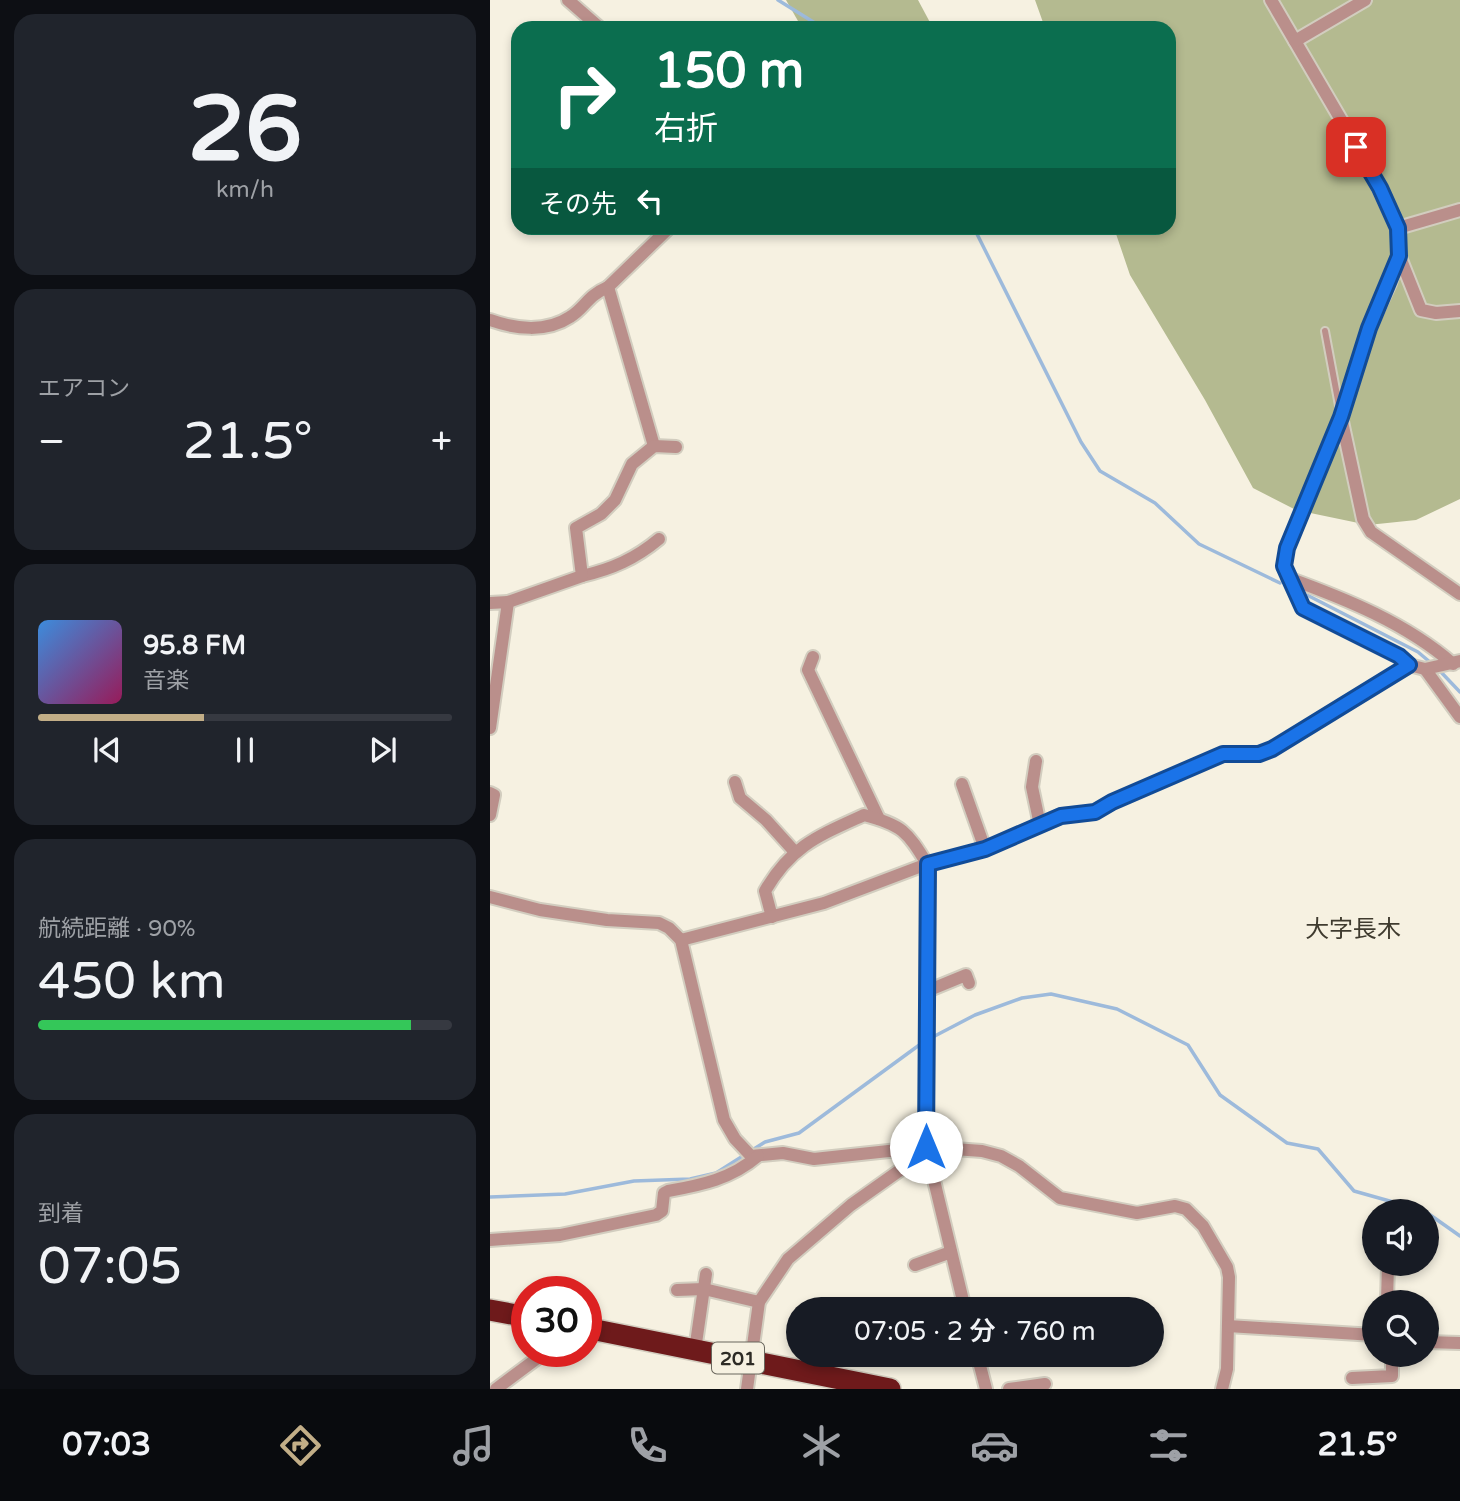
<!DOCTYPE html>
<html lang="ja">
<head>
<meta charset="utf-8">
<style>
  :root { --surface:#171b24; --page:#20242c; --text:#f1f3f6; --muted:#9ea1a6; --line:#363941; --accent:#c2ae87 }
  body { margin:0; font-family:"Varela Round","Noto Sans JP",sans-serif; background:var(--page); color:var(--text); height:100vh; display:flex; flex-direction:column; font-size:26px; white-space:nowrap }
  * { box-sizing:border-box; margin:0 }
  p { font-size:23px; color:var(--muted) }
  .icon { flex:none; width:38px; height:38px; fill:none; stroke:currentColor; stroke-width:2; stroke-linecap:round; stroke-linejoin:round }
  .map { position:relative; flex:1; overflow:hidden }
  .drawer { display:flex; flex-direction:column; gap:14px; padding:14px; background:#0d0f14; width:490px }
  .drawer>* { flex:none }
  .hud { position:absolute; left:21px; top:21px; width:665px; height:214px; border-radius:21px; box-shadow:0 4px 10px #0003; background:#0b6e4f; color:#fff; overflow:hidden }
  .fabs { position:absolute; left:872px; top:1199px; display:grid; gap:14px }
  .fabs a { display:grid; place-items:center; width:77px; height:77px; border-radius:50%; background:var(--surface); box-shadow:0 4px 10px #0003; font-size:35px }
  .speed { position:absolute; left:21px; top:1276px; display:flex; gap:14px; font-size:35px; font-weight:700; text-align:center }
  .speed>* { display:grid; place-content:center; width:91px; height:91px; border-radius:50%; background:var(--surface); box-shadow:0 4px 10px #0003; line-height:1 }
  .speed .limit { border:10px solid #d22; background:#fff; color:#111 }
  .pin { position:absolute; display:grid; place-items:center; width:60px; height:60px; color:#fff; margin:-30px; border-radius:14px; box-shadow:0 4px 10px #0006 }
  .me { position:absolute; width:77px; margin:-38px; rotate:0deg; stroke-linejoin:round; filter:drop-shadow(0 0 5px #0008) }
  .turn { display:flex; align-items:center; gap:24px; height:147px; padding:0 28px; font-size:32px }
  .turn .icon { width:91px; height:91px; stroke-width:2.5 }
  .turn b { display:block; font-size:49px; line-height:60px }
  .then { display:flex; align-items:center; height:66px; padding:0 28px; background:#0003; gap:14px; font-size:26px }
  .big { font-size:52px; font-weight:600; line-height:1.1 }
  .drawer .card { flex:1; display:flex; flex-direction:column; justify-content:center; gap:10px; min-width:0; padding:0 24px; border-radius:21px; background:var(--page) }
  .drawer .dial { align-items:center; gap:0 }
  .dial b { font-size:91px; line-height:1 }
  .song { display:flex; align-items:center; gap:21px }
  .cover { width:84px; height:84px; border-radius:10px; background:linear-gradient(135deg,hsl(210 70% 55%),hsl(330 70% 35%)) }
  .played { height:7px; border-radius:4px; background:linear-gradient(90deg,var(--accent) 40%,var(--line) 40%) }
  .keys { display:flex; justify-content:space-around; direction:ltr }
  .heat { display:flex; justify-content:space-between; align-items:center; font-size:38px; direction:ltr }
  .charge { height:10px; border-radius:5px; background:linear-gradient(90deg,#34c759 90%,var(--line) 0) }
  .trip { position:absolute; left:296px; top:1297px; width:378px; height:70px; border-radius:35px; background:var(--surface); box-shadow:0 4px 10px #0003; font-weight:600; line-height:70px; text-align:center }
  .tab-bar { display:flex; height:112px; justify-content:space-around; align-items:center; background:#090b0e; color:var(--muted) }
  .tab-bar .icon { width:49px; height:49px }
  .tab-bar .active { color:var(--accent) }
  .tab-bar b { font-size:32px; color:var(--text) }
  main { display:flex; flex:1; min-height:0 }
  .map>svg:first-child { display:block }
</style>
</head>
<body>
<main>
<section class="drawer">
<div class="card dial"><b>26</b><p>km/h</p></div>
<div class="card"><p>エアコン</p>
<div class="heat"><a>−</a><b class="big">21.5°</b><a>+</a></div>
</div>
<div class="card">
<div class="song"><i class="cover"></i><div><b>95.8 FM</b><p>音楽</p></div></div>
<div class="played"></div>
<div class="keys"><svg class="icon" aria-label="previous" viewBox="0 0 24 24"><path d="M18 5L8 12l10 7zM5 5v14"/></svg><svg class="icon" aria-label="pause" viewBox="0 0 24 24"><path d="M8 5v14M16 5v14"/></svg><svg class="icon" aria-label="next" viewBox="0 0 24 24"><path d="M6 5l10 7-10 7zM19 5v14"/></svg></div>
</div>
<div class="card"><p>航続距離 · 90%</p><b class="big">450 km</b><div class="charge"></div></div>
<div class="card"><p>到着</p><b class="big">07:05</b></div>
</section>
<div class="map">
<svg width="970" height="1389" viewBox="0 0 970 1389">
  <rect width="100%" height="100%" fill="#f6f1e1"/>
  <g fill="#b4ba90">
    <polygon points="296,0 428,0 443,28 312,28"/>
    <polygon points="545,0 970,0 970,499 926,520 878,525 806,510 763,488 715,400 640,275 624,228 679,228 679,28 555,28"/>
  </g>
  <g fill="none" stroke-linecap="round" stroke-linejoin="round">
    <g stroke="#9dbadb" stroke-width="3.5">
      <polyline points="288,0 333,28"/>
      <polyline points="484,228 591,442 610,471 665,503 709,544 790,583"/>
      <polyline points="817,595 928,652 941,663"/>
      <polyline points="949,670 970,692"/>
      <polyline points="439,1039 485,1015 532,998 561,994 627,1009 698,1045 730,1095 797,1143 828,1149 864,1191 935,1211"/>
      <polyline points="0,1197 75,1194 144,1181 200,1179 226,1173 275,1142 309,1133 432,1043"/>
      <polyline points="936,1212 970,1236"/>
    </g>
    <defs>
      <polyline id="lane" points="835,331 850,411"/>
      <g id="street">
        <polyline points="78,0 110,28"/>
        <polyline points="781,0 881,171 909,231 909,255 900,283 879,328 851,417 797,548 794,566 813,608 909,656 919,665"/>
        <polyline points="805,41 875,0"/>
        <polyline points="908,228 970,210"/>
        <polyline points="909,255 931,310 946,313 970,311"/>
        <path d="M 0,320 C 25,329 56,333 80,317 C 95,308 97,296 118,287"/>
        <polyline points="851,417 873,519 881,532 970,594"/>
        <polyline points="164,446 118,287 179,228"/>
        <path d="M 92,576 C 122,569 145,559 169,539"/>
        <path d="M 798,578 C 856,599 916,623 963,664"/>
        <polyline points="18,602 92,576 86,528 111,514 125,500 142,464 164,446 186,447"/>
        <polyline points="0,603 18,602 0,728"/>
        <polyline points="323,657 318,670 389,819"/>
        <polyline points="935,669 970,717"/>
        <polyline points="546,761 542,787 550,825"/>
        <polyline points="245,782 250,798 276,820 304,851"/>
        <polyline points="472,784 495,849"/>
        <polyline points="0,793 4,795 0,815"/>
        <polyline points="0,897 50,910 117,920 169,923 179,928 191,940 234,1120 245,1139 261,1156 293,1153 324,1159 436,1147 492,1151 511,1156 529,1166 570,1198 647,1213 685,1206 696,1209 713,1226 737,1267 739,1277 737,1369 732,1389"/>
        <path d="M 282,917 L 275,891 C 301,846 328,836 374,815 C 412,825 417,831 437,864 L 436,1147 L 475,1309"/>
        <polyline points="191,940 334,903 437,864 495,849 571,815 605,812 622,802 733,754 769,754 782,749 919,665 935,669 970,661"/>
        <polyline points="437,991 476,975 479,983"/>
        <path d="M 0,1240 L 70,1235 L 166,1215 L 172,1211 L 174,1193 L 178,1191 C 212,1185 241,1179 268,1156"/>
        <polyline points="425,1265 461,1252"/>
        <polyline points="187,1290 214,1289 269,1302"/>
        <polyline points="897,1302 898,1264"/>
        <polyline points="738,1326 884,1335"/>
        <polyline points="936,1342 970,1343"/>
        <polyline points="205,1350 216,1274"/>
        <polyline points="487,1354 496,1389"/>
        <polyline points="862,1378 902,1376 902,1354"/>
        <polyline points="6,1389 57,1351"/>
        <polyline points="257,1389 269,1302 298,1259 361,1205 437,1151"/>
        <polyline points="519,1389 555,1384"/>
      </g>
      <g id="highway">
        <polyline points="0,1310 37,1317"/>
        <polyline points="96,1328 400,1389"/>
      </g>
    </defs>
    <use href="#lane" stroke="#d2cdbf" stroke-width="10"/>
    <use href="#street" stroke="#d2cdbf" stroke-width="16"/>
    <use href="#highway" stroke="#d2cdbf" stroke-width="24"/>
    <use href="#lane" stroke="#ba8f8b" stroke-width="6"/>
    <use href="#street" stroke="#ba8f8b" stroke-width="12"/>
    <use href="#highway" stroke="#6e1a1b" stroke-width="21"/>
  </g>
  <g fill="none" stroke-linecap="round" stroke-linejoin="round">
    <defs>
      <polyline id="route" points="436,1147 438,864 495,849 571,816 605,812 622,802 733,754 769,754 782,749 919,665 909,656 813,608 794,566 797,548 851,417 879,328 909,256 908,228 890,188 866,147"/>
    </defs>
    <use href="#route" stroke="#114b97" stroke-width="18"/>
    <use href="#route" stroke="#1a73e8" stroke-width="12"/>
  </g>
  <g text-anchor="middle" stroke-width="7" stroke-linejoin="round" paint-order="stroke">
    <rect fill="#f6f1e1" stroke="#69665d" stroke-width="2" x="222" y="1342.5" width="52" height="31" rx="5"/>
    <g font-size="19" font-weight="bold" fill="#2d2b25">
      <text x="248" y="1365">201</text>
    </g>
    <g font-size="24" fill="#3f3b2f" stroke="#f6f1e1">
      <text x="863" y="937">大字長木</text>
    </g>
  </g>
</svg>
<div class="fabs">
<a><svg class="icon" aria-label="sound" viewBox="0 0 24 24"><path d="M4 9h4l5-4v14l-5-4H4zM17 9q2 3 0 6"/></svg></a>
<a><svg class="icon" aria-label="search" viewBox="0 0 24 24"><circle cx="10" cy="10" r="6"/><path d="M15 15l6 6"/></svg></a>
</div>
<div class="speed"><div class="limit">30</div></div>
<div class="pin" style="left:866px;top:147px;background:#d93025"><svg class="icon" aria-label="arrive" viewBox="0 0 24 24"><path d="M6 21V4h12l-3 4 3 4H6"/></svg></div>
<svg class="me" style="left:436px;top:1147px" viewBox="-20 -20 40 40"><circle r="19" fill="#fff"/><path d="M0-13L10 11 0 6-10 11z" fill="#1a73e8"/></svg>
<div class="trip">07:05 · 2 分 · 760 m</div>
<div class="hud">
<div class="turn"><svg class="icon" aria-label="right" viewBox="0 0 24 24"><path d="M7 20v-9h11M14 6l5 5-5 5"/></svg><div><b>150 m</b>右折</div></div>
<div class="then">その先<svg class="icon" aria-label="left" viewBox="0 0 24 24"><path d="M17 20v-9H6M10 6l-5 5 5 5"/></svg></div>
</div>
</div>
</main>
<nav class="tab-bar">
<b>07:03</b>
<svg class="icon active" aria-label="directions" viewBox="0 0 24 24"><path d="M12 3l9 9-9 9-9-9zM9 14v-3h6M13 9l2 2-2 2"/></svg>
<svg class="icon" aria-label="music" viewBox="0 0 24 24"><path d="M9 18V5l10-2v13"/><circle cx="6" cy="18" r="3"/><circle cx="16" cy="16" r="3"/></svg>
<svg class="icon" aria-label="phone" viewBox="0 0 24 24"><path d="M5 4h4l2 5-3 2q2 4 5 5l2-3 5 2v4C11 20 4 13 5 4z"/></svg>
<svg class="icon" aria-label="climate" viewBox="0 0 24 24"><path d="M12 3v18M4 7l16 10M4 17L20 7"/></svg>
<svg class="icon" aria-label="car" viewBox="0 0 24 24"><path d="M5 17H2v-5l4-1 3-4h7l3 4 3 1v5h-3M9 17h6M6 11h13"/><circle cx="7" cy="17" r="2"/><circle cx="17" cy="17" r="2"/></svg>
<svg class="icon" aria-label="filters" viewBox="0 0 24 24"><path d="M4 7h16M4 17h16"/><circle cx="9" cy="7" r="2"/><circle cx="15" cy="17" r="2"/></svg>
<b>21.5°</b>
</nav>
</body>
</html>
